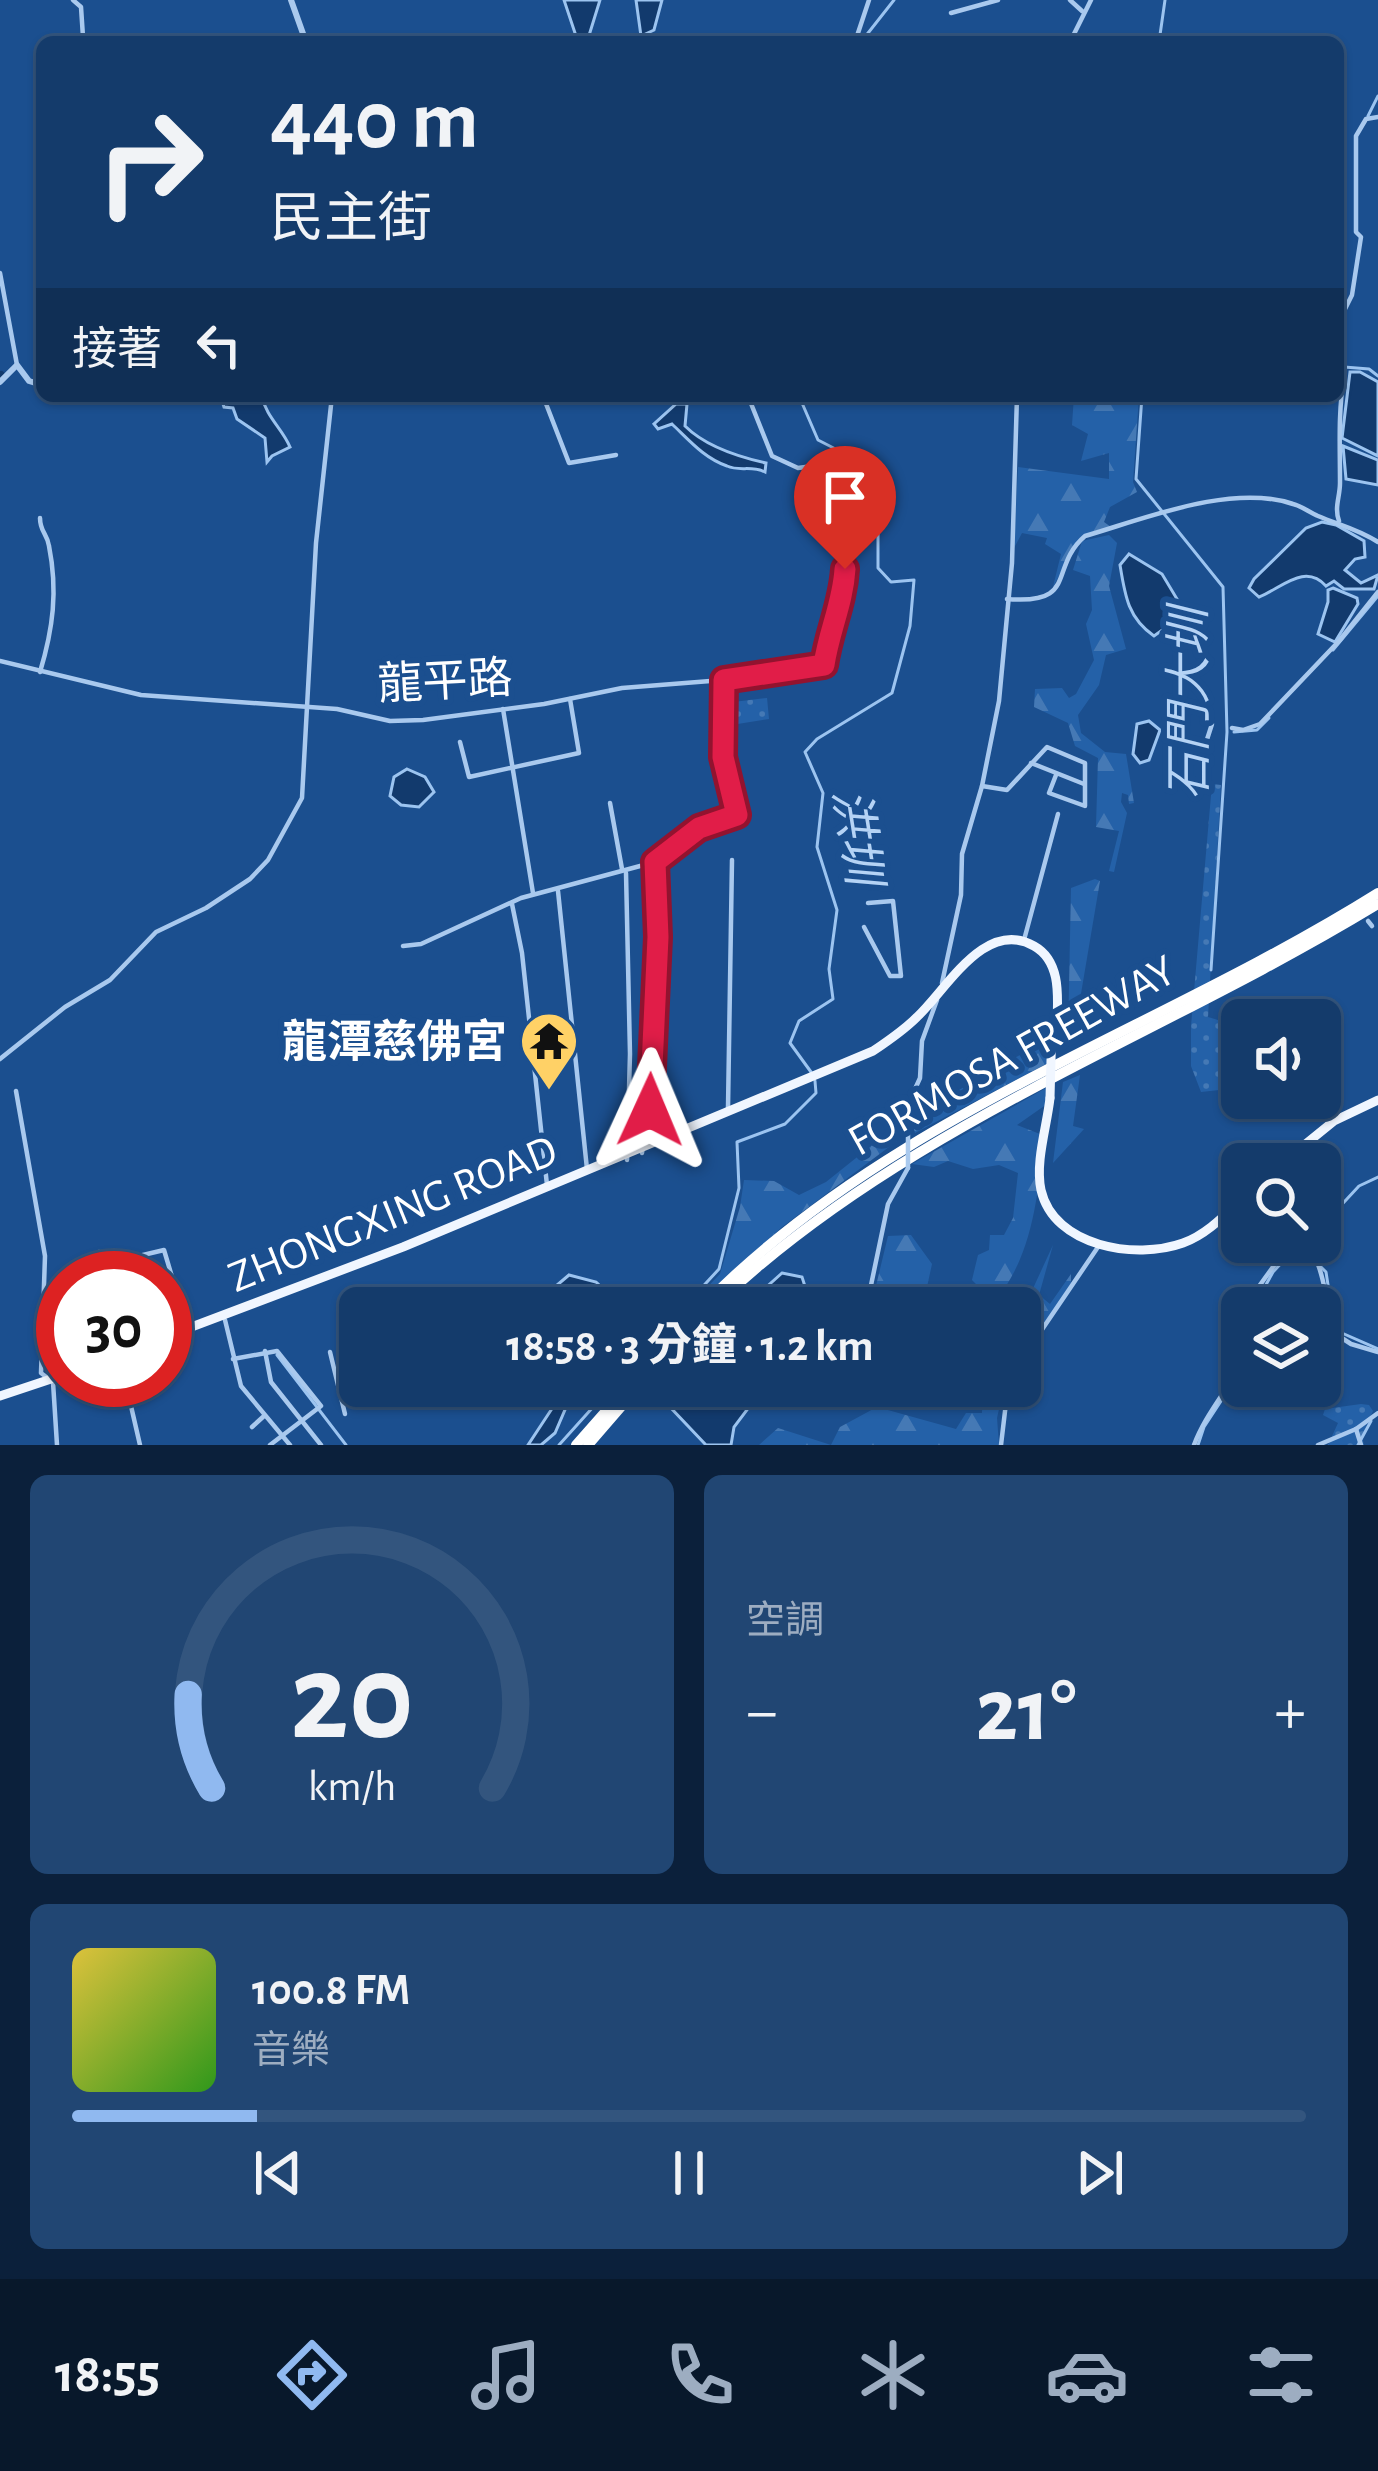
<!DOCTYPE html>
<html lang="zh-TW">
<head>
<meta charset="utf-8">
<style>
  :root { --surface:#143b6b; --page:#214673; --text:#f1f3f6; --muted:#9dadc1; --line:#33557e; --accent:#90b9f0 }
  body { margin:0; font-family:"Alegreya Sans","Noto Sans TC",sans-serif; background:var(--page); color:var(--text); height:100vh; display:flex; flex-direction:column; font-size:45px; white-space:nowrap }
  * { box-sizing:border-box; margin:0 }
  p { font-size:39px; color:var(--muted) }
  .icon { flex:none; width:66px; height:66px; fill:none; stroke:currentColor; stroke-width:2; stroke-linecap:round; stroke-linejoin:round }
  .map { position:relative; height:1445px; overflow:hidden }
  .sheet { display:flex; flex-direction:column; gap:30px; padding:30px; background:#0b203b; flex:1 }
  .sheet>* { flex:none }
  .top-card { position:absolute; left:36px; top:36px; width:1308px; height:366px; border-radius:18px; box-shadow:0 3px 9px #0004,0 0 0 3px var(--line); background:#143b6b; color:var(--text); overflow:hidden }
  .controls { position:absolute; left:1221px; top:999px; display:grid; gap:24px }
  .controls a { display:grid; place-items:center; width:120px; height:120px; border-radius:18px; background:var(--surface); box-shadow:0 3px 9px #0004,0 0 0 3px var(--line); font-size:60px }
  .speed { position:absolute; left:36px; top:1251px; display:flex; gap:24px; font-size:60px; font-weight:700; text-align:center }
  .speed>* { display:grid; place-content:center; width:156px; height:156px; border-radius:50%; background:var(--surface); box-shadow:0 3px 9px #0004,0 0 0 3px var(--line); line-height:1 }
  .speed .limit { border:18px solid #d22; background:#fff; color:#111 }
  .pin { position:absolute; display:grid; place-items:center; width:102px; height:102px; color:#fff; margin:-123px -51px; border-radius:50% 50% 50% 0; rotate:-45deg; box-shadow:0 0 12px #0007 }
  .pin .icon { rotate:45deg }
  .me { position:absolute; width:132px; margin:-66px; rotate:1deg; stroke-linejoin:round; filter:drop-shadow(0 0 9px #0008) }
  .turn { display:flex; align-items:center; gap:42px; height:252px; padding:0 36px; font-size:54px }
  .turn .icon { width:156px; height:156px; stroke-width:2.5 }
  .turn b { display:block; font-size:84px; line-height:102px }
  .then { display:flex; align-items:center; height:114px; padding:0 36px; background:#0003; gap:24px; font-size:45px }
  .big { font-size:90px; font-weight:700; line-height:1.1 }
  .sheet .card { flex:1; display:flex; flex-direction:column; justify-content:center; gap:18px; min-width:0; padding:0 42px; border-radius:18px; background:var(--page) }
  .sheet .dial { align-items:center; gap:0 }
  .dial svg { height:312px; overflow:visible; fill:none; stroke:var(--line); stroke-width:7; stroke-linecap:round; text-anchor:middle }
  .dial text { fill:var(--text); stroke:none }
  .song { display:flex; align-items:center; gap:36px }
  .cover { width:144px; height:144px; border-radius:18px; background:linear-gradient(135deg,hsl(50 70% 55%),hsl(110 70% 35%)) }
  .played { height:12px; border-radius:6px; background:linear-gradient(90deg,var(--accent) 15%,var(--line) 15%) }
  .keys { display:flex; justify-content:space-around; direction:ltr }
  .heat { display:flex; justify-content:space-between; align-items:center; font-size:66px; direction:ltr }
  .sheet .tiles { flex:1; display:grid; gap:30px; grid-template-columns:1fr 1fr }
  .card:last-child { grid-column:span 2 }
  .trip { position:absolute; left:339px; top:1287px; width:702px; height:120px; border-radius:18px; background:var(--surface); box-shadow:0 3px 9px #0004,0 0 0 3px var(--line); font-weight:700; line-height:120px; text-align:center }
  .tab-bar { display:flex; height:192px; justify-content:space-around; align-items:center; background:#08182b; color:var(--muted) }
  .tab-bar .icon { width:84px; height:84px }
  .tab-bar .on { color:var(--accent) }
  .tab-bar b { font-size:54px; color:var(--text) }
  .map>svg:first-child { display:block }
</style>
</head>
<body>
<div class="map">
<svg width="1378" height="1445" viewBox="0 0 1378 1445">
  <defs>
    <pattern id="grass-dots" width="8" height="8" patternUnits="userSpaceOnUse" patternTransform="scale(3)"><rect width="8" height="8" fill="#2461a8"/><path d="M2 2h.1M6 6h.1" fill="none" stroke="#4579b5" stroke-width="1.8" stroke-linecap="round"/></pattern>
    <pattern id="forest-firs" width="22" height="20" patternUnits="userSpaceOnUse" patternTransform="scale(3)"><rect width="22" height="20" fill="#2461a8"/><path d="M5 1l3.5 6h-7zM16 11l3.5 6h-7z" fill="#4579b5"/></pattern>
  </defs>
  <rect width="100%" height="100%" fill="#1b4f8f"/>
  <g fill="url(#grass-dots)">
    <polygon points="767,698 769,719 725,726 725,703"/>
    <polygon points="1212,784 1221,785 1208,1017 1218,1020 1236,1011 1222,1065 1228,1089 1201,1092 1191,1066 1191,1026"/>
    <polygon points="1361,1404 1369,1405 1373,1411 1362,1436 1364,1445 1328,1445 1338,1423 1323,1415 1325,1409"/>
  </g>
  <g fill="url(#forest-firs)">
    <path d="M 1074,396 L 1139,396 L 1133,482 L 1137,492 L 1110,507 L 1104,522 L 1111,527 C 1066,535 1074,554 1053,587 L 1061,554 L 1045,544 L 1047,538 L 1022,533 L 1014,548 L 1018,467 L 1109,479 L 1109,453 L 1081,461 L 1088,434 L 1072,425 Z"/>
    <polygon points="1109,535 1117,543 1109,586 1126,649 1106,655 1099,685 1078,715 1081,733 1105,752 1126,754 1134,803 1129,804 1128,795 1122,793 1121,802 1127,813 1114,872 1109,871 1119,831 1096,827 1098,758 1075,746 1068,723 1034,707 1035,689 1062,688 1069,698 1076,694 1094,660 1086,624 1092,610 1090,576 1073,570 1082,541"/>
    <polygon points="1095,879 1100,881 1074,1035 1068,1038 1071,888"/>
    <polygon points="1046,1040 1048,1063 915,1133 911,1118 919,1091 923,1093 919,1113"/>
    <polygon points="1080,1075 1073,1126 1084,1129 1053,1163 1063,1082"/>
    <path d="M 1046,1088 L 1047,1104 L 1017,1125 L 1045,1136 C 1038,1187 1035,1241 1006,1286 L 1030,1295 L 1053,1245 L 1039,1295 L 1050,1304 L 1071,1274 L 1071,1283 L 1020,1362 L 1020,1308 L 980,1308 L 978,1286 L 972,1280 L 978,1255 L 989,1250 L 990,1235 L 1004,1235 L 1013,1218 L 1018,1173 L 999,1165 L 973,1169 L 948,1161 L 934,1167 L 912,1164 Z"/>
    <polygon points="896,1126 897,1141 782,1227 694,1308 692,1303 720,1274 740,1207 744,1180 774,1181 799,1195 826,1182"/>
    <polygon points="911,1235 932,1264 923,1305 891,1292 875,1290 888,1236"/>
    <polygon points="983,1386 1004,1387 997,1418 999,1445 759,1445 778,1428 831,1445 840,1427 877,1407 956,1429 966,1413 982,1413"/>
  </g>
  <g fill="#123a6d" stroke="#9cc4f0" stroke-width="3">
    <polygon points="564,0 600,0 587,42 578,42"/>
    <polygon points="636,0 662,0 654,30 641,36"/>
    <polygon points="1350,372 1360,372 1378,382 1378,456 1342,438"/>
    <path d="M 238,396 L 262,396 C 266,417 282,428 290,447 L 272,456 L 267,462 L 265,438 L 237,419 L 233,408 L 224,407 L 223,404 Z"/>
    <path d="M 676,404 L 687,404 L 685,426 C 705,446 739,457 766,463 L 765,472 C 751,465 740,472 727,466 C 704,458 689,440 672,424 L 658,429 L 654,424 Z"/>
    <polygon points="1343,446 1378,460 1378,485 1346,479"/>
    <path d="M 1322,522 L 1336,525 L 1364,541 L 1365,557 L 1355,559 L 1345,570 L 1361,583 L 1378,575 L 1374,589 L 1344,589 L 1334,581 L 1326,586 C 1305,563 1283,587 1259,597 L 1249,588 L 1254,579 L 1306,528 Z"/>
    <path d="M 1129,554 L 1162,574 L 1180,604 L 1168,626 L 1154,636 C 1128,618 1125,596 1120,565 Z"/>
    <polygon points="1333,588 1357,598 1358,604 1335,642 1318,634 1328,602 1328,590"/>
    <polygon points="1149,721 1160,730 1149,760 1140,763 1133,754 1137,724"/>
    <polygon points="407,769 425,777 434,792 419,807 401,805 390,796 394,777"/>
    <polygon points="782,1273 802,1277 812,1308 743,1308"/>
    <polygon points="569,1275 596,1282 610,1295 595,1308 549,1308 550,1291"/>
    <polygon points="692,1386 765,1386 734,1427 731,1445 706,1445 670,1407"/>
    <polygon points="557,1401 567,1405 555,1433 541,1445 528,1445"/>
  </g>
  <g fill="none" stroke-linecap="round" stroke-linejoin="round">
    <g stroke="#9cc4f0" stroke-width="3">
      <polyline points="861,42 894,0"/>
      <polyline points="1159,42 1165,0"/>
      <polyline points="1368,116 1378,96"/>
      <polyline points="1344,367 1369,369 1378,376"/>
      <polyline points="799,396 818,440 855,459 878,530 878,568 891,582 914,580 910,626 892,693 817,739 805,752 823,793 817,847 837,910 829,969 833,999 799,1021 790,1043 811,1072"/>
      <polyline points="1142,396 1136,479 1223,587 1227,732 1211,970"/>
      <polyline points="1333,650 1378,596"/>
      <polyline points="1234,732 1257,730 1269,718"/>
      <polyline points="1320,1228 1359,1186 1378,1177"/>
      <polyline points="1298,1244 1326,1272 1335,1330 1378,1349"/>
      <polyline points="683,1308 719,1269 739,1188 737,1142 785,1124 816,1093 815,1081"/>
      <polyline points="1253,1308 1273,1272 1301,1242"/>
      <polyline points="277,1355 346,1445"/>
      <polyline points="559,1445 612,1386"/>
      <polyline points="1198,1445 1204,1427 1242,1369"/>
      <polyline points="1358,1445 1371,1421"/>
    </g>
    <polyline stroke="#123a6d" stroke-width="8" points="0,376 1,375"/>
    <g stroke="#a9c9ee" stroke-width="4.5">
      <polyline points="73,0 81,7 83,37 89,42"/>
      <polyline points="1070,0 1082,11"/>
      <polyline points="951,13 998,0"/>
      <polyline points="855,42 869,0"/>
      <polyline points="1070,42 1091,0"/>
      <polyline points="0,273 17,365"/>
      <polyline points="543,396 569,463 616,455"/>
      <path d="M 1339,521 C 1334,507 1340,497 1340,483 C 1340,446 1338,413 1344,376 L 1339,373 L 1339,321 L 1352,295 L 1361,237 L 1356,232 L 1356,136 L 1366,119 L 1378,117"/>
      <path d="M 1007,599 C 1079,605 1048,568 1085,536 C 1144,519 1231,483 1293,504 C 1302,506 1310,513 1318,516 C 1339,525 1358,529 1378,542"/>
      <path d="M 0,661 L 141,695 L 337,709 L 390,721 L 423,720 L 544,704 L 622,688 L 723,680 L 824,665 C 828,633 845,605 845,573 C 845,537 830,507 827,471 L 820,465 L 798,468 L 772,456 L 748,396"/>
      <path d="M 40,672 C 53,629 58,591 49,546 C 47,533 40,532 40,518"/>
      <polyline points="503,709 533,893"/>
      <polyline points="1232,728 1243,730 1260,724 1339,641 1378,592"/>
      <polyline points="1167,734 1201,758 1212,724"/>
      <polyline points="460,742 469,777 579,753 570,699"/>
      <polyline points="1031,763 1084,784"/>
      <polyline points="982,786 1007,790 1047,747 1085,763 1085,806 1049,793 1056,775"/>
      <polyline points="610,803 622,869"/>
      <polyline points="626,873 630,1054 627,1160"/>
      <polyline points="558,891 587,1169"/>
      <polyline points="512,904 522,953 547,1185"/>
      <polyline points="1368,921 1372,926"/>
      <polyline points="864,927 890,976 901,976 893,901 868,903"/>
      <polyline points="1024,940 1058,814"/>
      <polyline points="403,946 421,944 521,898 655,862 699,828 733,818 738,808 723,757 723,680"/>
      <polyline points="942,983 961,895 962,854 982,786 999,701 1012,563 1017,396"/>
      <polyline points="0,1059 65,1007 110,980 156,932 206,908 250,879 268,860 302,798 316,543 332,396"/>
      <polyline points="16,1091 45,1256 41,1373 53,1382 57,1445"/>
      <polyline points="728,1108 732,860"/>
      <polyline points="908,1134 906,1109 920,1078 922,1041 937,1000"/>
      <polyline points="642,1153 652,1084 651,1031 659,936 655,862"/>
      <path d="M 1304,1242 C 1322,1260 1323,1286 1330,1311 L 1326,1316 L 1328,1329 L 1351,1344 L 1378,1352"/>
      <polyline points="99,1252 104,1278"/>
      <polyline points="101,1265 164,1250 187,1327"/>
      <polyline points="874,1308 876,1299 870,1290 888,1204 908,1168"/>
      <polyline points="1250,1308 1252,1296 1291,1242"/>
      <polyline points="225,1320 241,1386 290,1445"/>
      <polyline points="346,1348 353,1380"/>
      <polyline points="265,1351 271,1382 321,1445"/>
      <polyline points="330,1352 345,1414"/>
      <polyline points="233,1359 277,1351 321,1406 270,1445"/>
      <polyline points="1020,1362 1098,1247"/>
      <polyline points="125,1380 140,1445"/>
      <polyline points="866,1386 943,1405"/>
      <polyline points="864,1401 864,1386"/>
      <polyline points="252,1427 264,1416"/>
      <polyline points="1356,1429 1361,1445"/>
      <polyline points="1001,1445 1008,1386"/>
      <path d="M 1194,1445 C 1205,1415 1227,1391 1242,1362"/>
      <polyline points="1318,1445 1356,1429 1378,1413"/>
    </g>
    <g stroke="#a9c9ee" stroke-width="6">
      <polyline points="291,0 306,42"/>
      <polyline points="0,382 17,365 29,381 42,385"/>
    </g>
    <g stroke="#f0f6ff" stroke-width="9">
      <path d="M 1050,1098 C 1047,1126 1035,1162 1041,1190 C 1054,1247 1136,1260 1183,1243 C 1206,1235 1225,1215 1242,1199"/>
      <polyline points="1281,1164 1334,1121 1378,1100"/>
      <path d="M 165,1337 L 403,1247 L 873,1051 C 888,1041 904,1030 917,1017 C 947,989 985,918 1034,946 C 1061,961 1058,996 1057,1022"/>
      <polyline points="0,1396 63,1375"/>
    </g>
    <g stroke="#fff" stroke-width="10">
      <path d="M 701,1308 C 889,1114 1153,1034 1378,893"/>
      <path d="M 712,1308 C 903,1125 1155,1040 1378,904"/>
      <polyline points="576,1445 628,1386"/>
      <polyline points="588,1445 639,1386"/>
    </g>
    <polyline stroke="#a9c9ee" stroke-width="4.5" points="908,1134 908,1168"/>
    <polyline stroke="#f0f6ff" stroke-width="9" points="1050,1098 1052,1022"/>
  </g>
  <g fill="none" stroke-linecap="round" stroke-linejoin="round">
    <defs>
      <path id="route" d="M 650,1110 L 658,937 L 655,862 L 699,828 L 737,815 L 723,757 L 724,680 L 824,665 C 829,631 843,603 845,569"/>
    </defs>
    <use href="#route" stroke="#92132f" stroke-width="30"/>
    <use href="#route" stroke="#e11d48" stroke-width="21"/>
  </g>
  <defs>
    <symbol id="temple-pin" viewBox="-11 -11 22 30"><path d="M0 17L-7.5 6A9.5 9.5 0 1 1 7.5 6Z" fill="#ffd166" stroke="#1b4f8f"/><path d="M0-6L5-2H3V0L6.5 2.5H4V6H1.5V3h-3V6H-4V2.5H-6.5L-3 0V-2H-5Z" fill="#111"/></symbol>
  </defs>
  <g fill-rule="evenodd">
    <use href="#temple-pin" x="516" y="1008" width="66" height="90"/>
  </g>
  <g text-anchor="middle" stroke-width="12" stroke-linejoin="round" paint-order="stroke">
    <g font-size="45" fill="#fff" stroke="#1b4f8f">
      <text transform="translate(445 680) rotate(-3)" y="16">龍平路</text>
      <text transform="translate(1011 1054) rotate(-29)" y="16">FORMOSA FREEWAY</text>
      <text transform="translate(392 1212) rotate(-22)" y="16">ZHONGXING ROAD</text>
    </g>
    <g font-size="45" font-weight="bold" fill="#fff" stroke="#1b4f8f" text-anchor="end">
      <text x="507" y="1057">龍潭慈佛宮</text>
    </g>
    <g font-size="48" font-style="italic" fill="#b5d3f5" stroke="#1b4f8f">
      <text transform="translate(1188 704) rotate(-90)" y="17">石門大圳</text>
      <text transform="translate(858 836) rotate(81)" y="17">洪圳</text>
    </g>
  </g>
</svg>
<div class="controls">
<a><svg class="icon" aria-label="sound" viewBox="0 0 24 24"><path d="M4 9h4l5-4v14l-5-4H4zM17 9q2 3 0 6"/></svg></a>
<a><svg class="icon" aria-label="search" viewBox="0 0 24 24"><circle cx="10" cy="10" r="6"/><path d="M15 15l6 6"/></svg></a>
<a><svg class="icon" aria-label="layers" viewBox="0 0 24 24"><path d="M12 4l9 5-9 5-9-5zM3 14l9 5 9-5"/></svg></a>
</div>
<div class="speed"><div class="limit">30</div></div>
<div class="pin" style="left:845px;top:569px;background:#d93025"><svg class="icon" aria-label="arrive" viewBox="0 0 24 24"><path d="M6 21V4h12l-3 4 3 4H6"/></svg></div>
<svg class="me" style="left:650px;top:1110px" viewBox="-20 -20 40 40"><path d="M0-17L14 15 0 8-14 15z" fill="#e11d48" stroke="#fff" stroke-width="4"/></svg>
<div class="trip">18:58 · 3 分鐘 · 1.2 km</div>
<div class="top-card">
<div class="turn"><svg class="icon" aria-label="right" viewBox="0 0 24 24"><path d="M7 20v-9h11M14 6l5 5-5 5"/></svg><div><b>440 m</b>民主街</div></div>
<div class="then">接著<svg class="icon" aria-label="left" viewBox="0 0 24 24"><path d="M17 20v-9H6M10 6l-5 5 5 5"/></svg></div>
</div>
</div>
<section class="sheet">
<div class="tiles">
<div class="card dial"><svg viewBox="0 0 100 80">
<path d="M14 69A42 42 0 1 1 86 69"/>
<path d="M14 69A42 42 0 0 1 8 45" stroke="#90b9f0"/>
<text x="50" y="56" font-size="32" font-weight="700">20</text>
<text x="50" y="72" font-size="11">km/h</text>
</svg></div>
<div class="card"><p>空調</p>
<div class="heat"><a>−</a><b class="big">21°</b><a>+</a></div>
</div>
<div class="card">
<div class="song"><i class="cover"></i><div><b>100.8 FM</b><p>音樂</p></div></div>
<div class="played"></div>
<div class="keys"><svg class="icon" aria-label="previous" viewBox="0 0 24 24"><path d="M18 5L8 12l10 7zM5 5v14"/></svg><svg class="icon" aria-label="pause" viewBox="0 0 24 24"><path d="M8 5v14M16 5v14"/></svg><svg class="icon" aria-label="next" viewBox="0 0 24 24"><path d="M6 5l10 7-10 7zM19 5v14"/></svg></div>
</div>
</div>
</section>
<nav class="tab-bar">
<b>18:55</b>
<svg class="icon on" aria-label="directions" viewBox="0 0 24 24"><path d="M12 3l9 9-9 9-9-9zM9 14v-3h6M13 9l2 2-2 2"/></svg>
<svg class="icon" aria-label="music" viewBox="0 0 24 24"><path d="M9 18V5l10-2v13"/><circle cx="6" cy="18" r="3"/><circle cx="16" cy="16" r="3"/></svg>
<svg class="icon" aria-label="phone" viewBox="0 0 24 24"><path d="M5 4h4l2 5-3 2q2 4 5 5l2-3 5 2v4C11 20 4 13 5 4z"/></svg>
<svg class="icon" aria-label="climate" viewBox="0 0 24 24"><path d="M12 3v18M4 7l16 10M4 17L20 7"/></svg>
<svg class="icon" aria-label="car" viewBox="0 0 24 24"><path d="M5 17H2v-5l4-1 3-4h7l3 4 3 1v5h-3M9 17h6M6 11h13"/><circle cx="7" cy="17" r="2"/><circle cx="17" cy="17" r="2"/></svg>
<svg class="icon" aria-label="filters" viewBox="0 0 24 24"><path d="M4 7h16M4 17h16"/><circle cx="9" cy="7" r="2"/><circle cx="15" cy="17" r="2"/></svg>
</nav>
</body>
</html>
